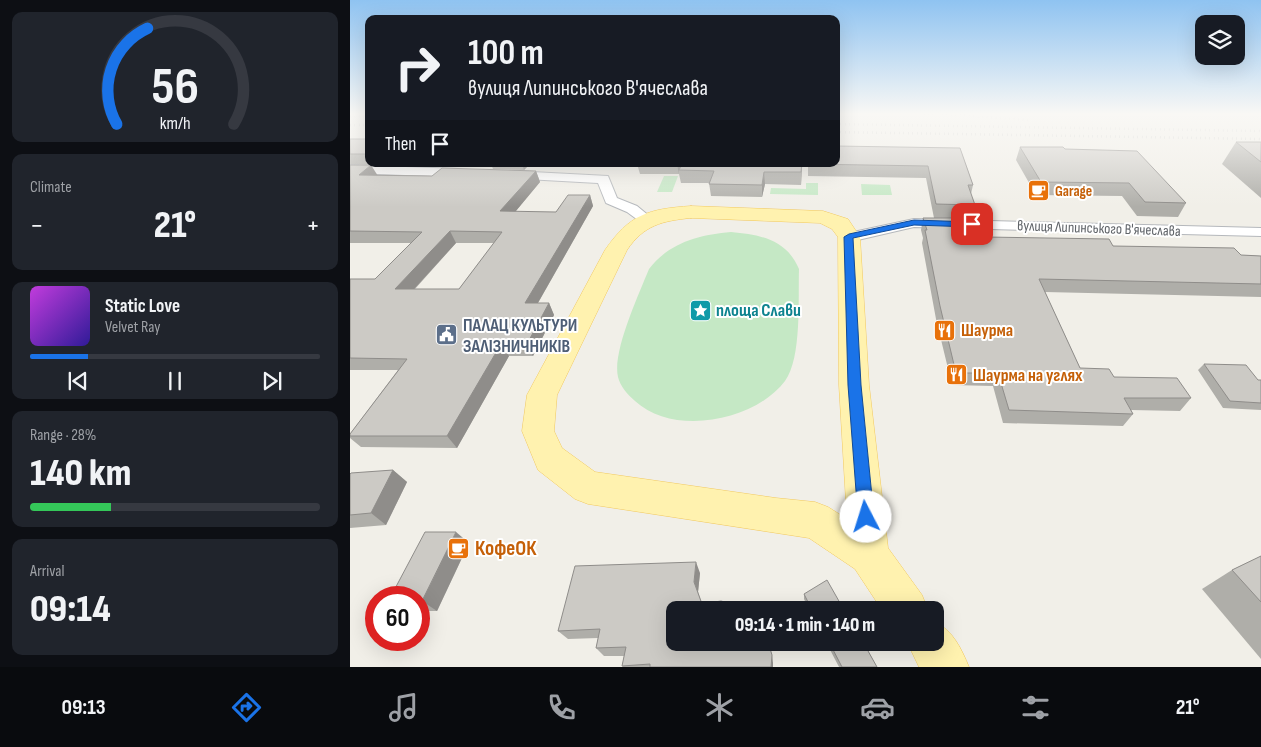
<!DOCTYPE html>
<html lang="en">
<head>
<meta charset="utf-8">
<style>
  :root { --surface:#171b24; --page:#20242c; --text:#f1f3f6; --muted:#9ea1a6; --line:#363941; --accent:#1a73e8 }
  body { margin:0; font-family:"Sofia Sans Condensed",sans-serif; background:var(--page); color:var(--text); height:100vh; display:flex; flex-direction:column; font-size:19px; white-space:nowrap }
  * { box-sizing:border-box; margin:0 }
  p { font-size:16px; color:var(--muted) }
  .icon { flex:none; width:28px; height:28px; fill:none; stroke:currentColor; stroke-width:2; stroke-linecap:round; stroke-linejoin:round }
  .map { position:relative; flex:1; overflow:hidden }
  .side { display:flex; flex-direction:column; gap:12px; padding:12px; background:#0d0f14; width:350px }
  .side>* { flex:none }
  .hud { position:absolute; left:15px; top:15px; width:475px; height:152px; border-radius:10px; box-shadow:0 5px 20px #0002; background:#171b24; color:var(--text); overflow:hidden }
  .tools { position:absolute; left:845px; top:15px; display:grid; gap:10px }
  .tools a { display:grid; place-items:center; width:50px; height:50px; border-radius:10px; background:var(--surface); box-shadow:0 5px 20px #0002; font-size:25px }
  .speed { position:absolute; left:15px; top:586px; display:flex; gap:10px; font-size:25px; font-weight:700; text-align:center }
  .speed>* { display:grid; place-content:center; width:65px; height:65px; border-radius:50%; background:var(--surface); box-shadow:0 5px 20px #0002; line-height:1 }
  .speed .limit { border:8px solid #d22; background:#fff; color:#111 }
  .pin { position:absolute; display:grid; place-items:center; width:42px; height:42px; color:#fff; margin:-21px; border-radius:10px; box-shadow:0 2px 8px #0006 }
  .me { position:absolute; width:55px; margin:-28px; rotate:355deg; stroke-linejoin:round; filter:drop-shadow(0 0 4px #0008) }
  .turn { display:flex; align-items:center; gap:18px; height:105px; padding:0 20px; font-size:22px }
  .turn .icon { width:65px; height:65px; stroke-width:2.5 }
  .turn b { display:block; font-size:35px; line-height:42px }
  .then { display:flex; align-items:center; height:48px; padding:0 20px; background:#0003; gap:10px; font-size:19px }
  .big { font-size:38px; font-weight:800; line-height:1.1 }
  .side .widget { flex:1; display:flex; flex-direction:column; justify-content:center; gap:8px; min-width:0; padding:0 18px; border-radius:10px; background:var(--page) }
  .side .dial { align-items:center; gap:0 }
  .dial svg { height:130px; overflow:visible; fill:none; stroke:var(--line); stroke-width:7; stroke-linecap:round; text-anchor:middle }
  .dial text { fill:var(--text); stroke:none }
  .song { display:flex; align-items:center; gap:15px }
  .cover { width:60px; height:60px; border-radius:8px; background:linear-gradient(135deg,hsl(290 70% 55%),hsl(250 70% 35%)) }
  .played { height:5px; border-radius:2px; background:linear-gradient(90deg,var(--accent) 20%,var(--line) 20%) }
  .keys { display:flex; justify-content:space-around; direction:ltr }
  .heat { display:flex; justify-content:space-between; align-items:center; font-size:28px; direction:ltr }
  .charge { height:8px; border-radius:4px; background:linear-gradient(90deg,#34c759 28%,var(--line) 0) }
  .trip { position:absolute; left:316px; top:601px; width:278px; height:50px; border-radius:10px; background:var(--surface); box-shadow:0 5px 20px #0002; font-weight:800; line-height:50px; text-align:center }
  .tab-bar { display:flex; height:80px; justify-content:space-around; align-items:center; background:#090b0e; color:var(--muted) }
  .tab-bar .icon { width:35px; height:35px }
  .tab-bar .current { color:var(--accent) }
  .tab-bar b { font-size:22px; color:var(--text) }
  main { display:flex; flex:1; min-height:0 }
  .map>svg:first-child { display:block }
</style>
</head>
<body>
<main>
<section class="side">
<div class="widget dial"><svg viewBox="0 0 100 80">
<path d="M14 69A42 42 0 1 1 86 69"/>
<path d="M14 69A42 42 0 0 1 33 10" stroke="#1a73e8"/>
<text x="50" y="56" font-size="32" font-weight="700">56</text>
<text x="50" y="72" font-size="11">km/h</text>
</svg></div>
<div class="widget"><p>Climate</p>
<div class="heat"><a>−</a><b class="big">21°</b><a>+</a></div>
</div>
<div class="widget">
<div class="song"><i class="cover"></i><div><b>Static Love</b><p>Velvet Ray</p></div></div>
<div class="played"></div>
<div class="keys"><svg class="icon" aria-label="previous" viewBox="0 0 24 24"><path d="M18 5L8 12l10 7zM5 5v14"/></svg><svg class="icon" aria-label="pause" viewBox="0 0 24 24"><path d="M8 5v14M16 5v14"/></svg><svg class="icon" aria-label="next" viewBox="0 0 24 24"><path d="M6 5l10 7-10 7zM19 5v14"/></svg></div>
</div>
<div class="widget"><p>Range · 28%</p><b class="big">140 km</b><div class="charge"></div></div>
<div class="widget"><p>Arrival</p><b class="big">09:14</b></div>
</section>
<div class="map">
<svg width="911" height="667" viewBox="0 0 911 667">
  <rect width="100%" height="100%" fill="#f1efe8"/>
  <g fill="#c5e8c5">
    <polygon points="314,176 328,176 322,192 307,192"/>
    <polygon points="456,183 468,183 468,195 420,194 421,188 456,189"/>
    <polygon points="511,184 540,185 542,195 512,195"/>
    <path d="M 381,232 C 411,235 436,239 449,269 C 448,298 452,358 435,381 C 405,421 324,437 285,401 C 278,395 270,386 268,377 C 262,352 289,294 299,269 C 320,242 349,235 381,232 Z"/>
  </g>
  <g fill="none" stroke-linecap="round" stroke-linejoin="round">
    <defs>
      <g id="street">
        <polygon points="0,165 111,169 117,173 111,177 0,173"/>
        <polygon points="163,171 258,176 267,198 287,206 304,220 302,223 292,223 277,212 256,203 248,183 158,178 157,175"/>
        <polygon points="564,219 911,228 911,236 564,227 499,242 494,240 491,237 494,234"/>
      </g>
      <g id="primary">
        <path d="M 341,206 L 473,211 L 498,219 L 510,237 L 519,385 L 538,548 L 572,595 L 578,610 L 532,610 L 505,569 L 459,538 L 238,504 L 225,499 L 188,470 L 172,431 L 177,395 L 255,250 C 280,214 298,209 341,206 ZM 341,218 L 470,223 L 482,229 L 488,237 L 489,385 L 497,519 L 478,507 L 465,502 L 426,498 L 245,472 L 212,448 L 204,431 L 207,395 L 277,250 C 294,225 312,221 341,218 Z"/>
        <path d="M 585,622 C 603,630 612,650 619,667 L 569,667 L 557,642 L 585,642 Z"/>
      </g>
    </defs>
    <use href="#street" stroke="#b5b8bc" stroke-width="2"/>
    <use href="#primary" stroke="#f2c960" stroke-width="1"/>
    <use href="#street" fill="#fff" fill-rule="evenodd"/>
    <use href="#primary" fill="#fff2af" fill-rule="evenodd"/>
    <g stroke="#b6b7b8" stroke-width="2.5" stroke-dasharray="0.5 4" stroke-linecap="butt">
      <polyline points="574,113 678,120"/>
      <polyline points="0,116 19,116"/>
      <polyline points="486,124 911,131"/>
      <polyline points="0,125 19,125"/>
      <polyline points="486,132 911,139"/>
    </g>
  </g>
  <g fill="#afaea9" fill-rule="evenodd">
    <polygon points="0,139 19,139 19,164 43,164 41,165 0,164"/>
    <polygon points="886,142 911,142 911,198 872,164"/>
    <polygon points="670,147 715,149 836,203 828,217 787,216 772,196 686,195 666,160"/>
    <polygon points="610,148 623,185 621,194 625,205 622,218 636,237 891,255 911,256 911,297 695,292 730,368 841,398 830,411 781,410 783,414 773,426 653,423 643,386 602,385 586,319 572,243 573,238 571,230 573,218 604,218 584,218 576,178 458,176 458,164"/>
    <polygon points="141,164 180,164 174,170 143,169"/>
    <polygon points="287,164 452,164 451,185 415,184 412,197 361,196 359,183 331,183 329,174 290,174"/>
    <path d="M 0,165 L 28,175 L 82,176 L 186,171 L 190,182 L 165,212 L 206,212 L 240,195 L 243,206 L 188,303 L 199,303 L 204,315 L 183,356 L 159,356 L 107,448 L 11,447 L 0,438 L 0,434 L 48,370 L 0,370 L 0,279 L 25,279 L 61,243 L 0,243 ZM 106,243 L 144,243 L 109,289 L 65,289 Z"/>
    <polygon points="854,364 908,380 911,380 911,410 873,408 848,370"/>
    <polygon points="43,470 57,482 36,525 0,528 0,474"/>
    <polygon points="119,543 87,611 69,611 69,598"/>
    <polygon points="911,556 911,659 852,589 882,570"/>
    <polygon points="350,573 348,592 352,604 423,663 423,667 273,667 272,666 274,656 254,656 246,648 248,638 218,639 208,631"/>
    <polygon points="454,594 494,610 459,610 454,599"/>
    <polygon points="476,642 513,642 527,667 489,667"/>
  </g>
  <g fill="#8f8d8a">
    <polygon points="172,164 180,164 174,170"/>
    <polygon points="327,164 333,164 329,170 329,174"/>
    <polygon points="452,164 451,185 451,172"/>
    <polygon points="21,165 28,176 9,175"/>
    <polygon points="186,171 190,182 156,223 150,211"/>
    <polygon points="414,172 415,184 412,197 412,185"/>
    <polygon points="240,195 243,206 181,315 175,303"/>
    <polygon points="100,231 106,243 54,300 45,289"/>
    <polygon points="199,303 204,315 183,356 177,344"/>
    <polygon points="151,344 159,356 107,448 97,436"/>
    <polygon points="43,470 57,482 36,525 21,513"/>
    <polygon points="106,532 119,543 87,611 72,601"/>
    <polygon points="346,562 350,573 348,592 355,610 344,582"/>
    <polygon points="422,655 423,663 423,667 421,667"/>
  </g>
  <g fill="#cccac5" stroke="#8f8d8a" fill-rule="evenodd">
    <rect x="0" y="139" width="19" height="15"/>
    <polygon points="886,142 911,142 911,162"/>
    <polygon points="486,146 610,148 623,185 618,185 625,205 586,204 578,166 458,164 486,164"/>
    <polygon points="670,147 713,147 715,149 787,151 836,203 795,202 779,183 691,182"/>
    <polygon points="332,164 452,164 451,172 414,172 412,185 359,184 364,171 329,170"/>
    <path d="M 0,165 L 21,165 L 9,175 L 82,176 L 92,168 L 186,171 L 150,211 L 206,212 L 218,195 L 240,195 L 175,303 L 199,303 L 177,344 L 151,344 L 97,436 L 0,436 L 0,434 L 57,359 L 0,358 L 0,279 L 25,279 L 72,232 L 0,231 ZM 100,231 L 152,232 L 109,289 L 45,289 Z"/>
    <polygon points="573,218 629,218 636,237 759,239 763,246 884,248 891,255 911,256 911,284 689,279 730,368 759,369 764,377 827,378 841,398 774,398 783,414 659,410 648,373 606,373 590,306 575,230 577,230"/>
    <polygon points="854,364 896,365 908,380 911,380 911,403 880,401"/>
    <polygon points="43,470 21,513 0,515 0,474 1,473"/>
    <polygon points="75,532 106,532 72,601 69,601 69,598 40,598"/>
    <polygon points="911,556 911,602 882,570"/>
    <polygon points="346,562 344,582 352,604 371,601 389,606 395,610 325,610 325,642 418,642 422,655 421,667 300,667 300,664 272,666 276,647 246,648 250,629 208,631 225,566"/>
    <polygon points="477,580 494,610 462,610 454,594"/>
    <polygon points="479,642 513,642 527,667 492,667"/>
  </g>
  <linearGradient id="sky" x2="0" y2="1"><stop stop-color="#8fc3f1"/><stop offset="0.55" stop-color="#f9f8f5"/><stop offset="1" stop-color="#f9f8f5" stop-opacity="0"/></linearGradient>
  <rect width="911" height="207" fill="url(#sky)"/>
  <polygon fill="#1a73e8" stroke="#114b97" points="564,220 622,222 626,224 622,227 564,225 503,238 511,385 524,517 521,522 516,524 510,522 508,517 498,385 494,237 499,234"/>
  <defs>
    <symbol id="cafe-square" viewBox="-11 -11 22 22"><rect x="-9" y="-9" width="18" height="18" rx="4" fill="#e8710a" stroke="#fff"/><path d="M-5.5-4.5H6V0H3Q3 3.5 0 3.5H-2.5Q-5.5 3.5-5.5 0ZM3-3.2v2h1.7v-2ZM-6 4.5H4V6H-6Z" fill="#fff"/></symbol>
    <symbol id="sight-square" viewBox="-11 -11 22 22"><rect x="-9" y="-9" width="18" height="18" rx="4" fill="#0f9aa8" stroke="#fff"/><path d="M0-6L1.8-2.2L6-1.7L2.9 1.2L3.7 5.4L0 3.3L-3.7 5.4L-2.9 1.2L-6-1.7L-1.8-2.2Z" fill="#fff"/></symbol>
    <symbol id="restaurant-square" viewBox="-11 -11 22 22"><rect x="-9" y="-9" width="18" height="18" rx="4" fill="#e8710a" stroke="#fff"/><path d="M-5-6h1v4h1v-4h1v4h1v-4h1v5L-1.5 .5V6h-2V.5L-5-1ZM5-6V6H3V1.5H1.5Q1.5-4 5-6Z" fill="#fff"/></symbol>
    <symbol id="civic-square" viewBox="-11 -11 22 22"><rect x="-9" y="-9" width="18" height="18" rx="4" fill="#5c6f8a" stroke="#fff"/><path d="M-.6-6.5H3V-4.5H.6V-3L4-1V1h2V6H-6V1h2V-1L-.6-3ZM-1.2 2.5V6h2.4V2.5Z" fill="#fff"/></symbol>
  </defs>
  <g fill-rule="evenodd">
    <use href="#cafe-square" x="676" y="178" width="25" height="25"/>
    <use href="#sight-square" x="338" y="298" width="25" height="25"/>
    <use href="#restaurant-square" x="582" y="318" width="25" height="25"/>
    <use href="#civic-square" x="84" y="322" width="25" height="25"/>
    <use href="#restaurant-square" x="594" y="362" width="25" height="25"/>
    <use href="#cafe-square" x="96" y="536" width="25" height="25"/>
  </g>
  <g text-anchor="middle" stroke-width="4" stroke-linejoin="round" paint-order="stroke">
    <g font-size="15" font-weight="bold" fill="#c56008" stroke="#fff" text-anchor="start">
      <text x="705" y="196">Garage</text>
    </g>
    <g font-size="15" fill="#5f6368" stroke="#fff">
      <text transform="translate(749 228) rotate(2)" y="5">вулиця Липинського В'ячеслава</text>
    </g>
    <g font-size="18" font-weight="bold" fill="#0d838f" stroke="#fff" text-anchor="start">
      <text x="366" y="316">площа Слави</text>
    </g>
    <g font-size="18" font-weight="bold" fill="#4e5e75" stroke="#fff" text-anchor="start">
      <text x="113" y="331">ПАЛАЦ КУЛЬТУРИ<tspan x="113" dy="21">ЗАЛIЗНИЧНИКIВ</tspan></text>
    </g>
    <g font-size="18" font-weight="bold" fill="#c56008" stroke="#fff" text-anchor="start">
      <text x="611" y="336">Шаурма</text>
      <text x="623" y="381">Шаурма на углях</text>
    </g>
    <g font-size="21" font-weight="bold" fill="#c56008" stroke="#fff" text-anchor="start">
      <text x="125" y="555">КофеОК</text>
    </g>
  </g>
</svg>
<div class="tools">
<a><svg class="icon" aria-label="layers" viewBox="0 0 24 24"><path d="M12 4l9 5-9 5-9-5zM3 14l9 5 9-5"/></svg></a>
</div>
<div class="speed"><div class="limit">60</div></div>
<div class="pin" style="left:622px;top:224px;background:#d93025"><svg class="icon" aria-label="arrive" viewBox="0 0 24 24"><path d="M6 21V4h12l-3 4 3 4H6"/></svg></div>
<svg class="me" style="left:516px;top:517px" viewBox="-20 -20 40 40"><circle r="19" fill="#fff"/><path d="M0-13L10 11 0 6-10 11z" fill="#1a73e8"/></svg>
<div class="trip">09:14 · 1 min · 140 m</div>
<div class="hud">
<div class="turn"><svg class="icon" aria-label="right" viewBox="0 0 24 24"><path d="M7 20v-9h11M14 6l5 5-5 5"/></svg><div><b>100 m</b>вулиця Липинського В'ячеслава</div></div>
<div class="then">Then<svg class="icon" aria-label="arrive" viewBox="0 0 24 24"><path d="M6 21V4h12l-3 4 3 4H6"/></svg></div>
</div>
</div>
</main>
<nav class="tab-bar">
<b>09:13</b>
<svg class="icon current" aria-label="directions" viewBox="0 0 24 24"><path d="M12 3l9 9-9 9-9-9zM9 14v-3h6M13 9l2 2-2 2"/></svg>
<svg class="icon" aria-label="music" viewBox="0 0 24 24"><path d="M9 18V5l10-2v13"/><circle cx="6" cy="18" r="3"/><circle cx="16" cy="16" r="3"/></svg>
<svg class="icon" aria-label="phone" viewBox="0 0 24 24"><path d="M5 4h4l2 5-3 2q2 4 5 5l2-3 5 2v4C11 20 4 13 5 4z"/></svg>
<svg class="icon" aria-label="climate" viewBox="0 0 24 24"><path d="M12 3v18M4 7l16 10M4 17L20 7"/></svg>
<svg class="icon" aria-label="car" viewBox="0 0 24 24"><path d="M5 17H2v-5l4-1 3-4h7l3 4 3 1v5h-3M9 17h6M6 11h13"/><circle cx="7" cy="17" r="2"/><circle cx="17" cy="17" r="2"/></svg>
<svg class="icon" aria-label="filters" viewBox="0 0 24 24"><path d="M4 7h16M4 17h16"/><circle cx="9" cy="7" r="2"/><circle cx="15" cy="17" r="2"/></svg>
<b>21°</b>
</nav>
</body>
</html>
